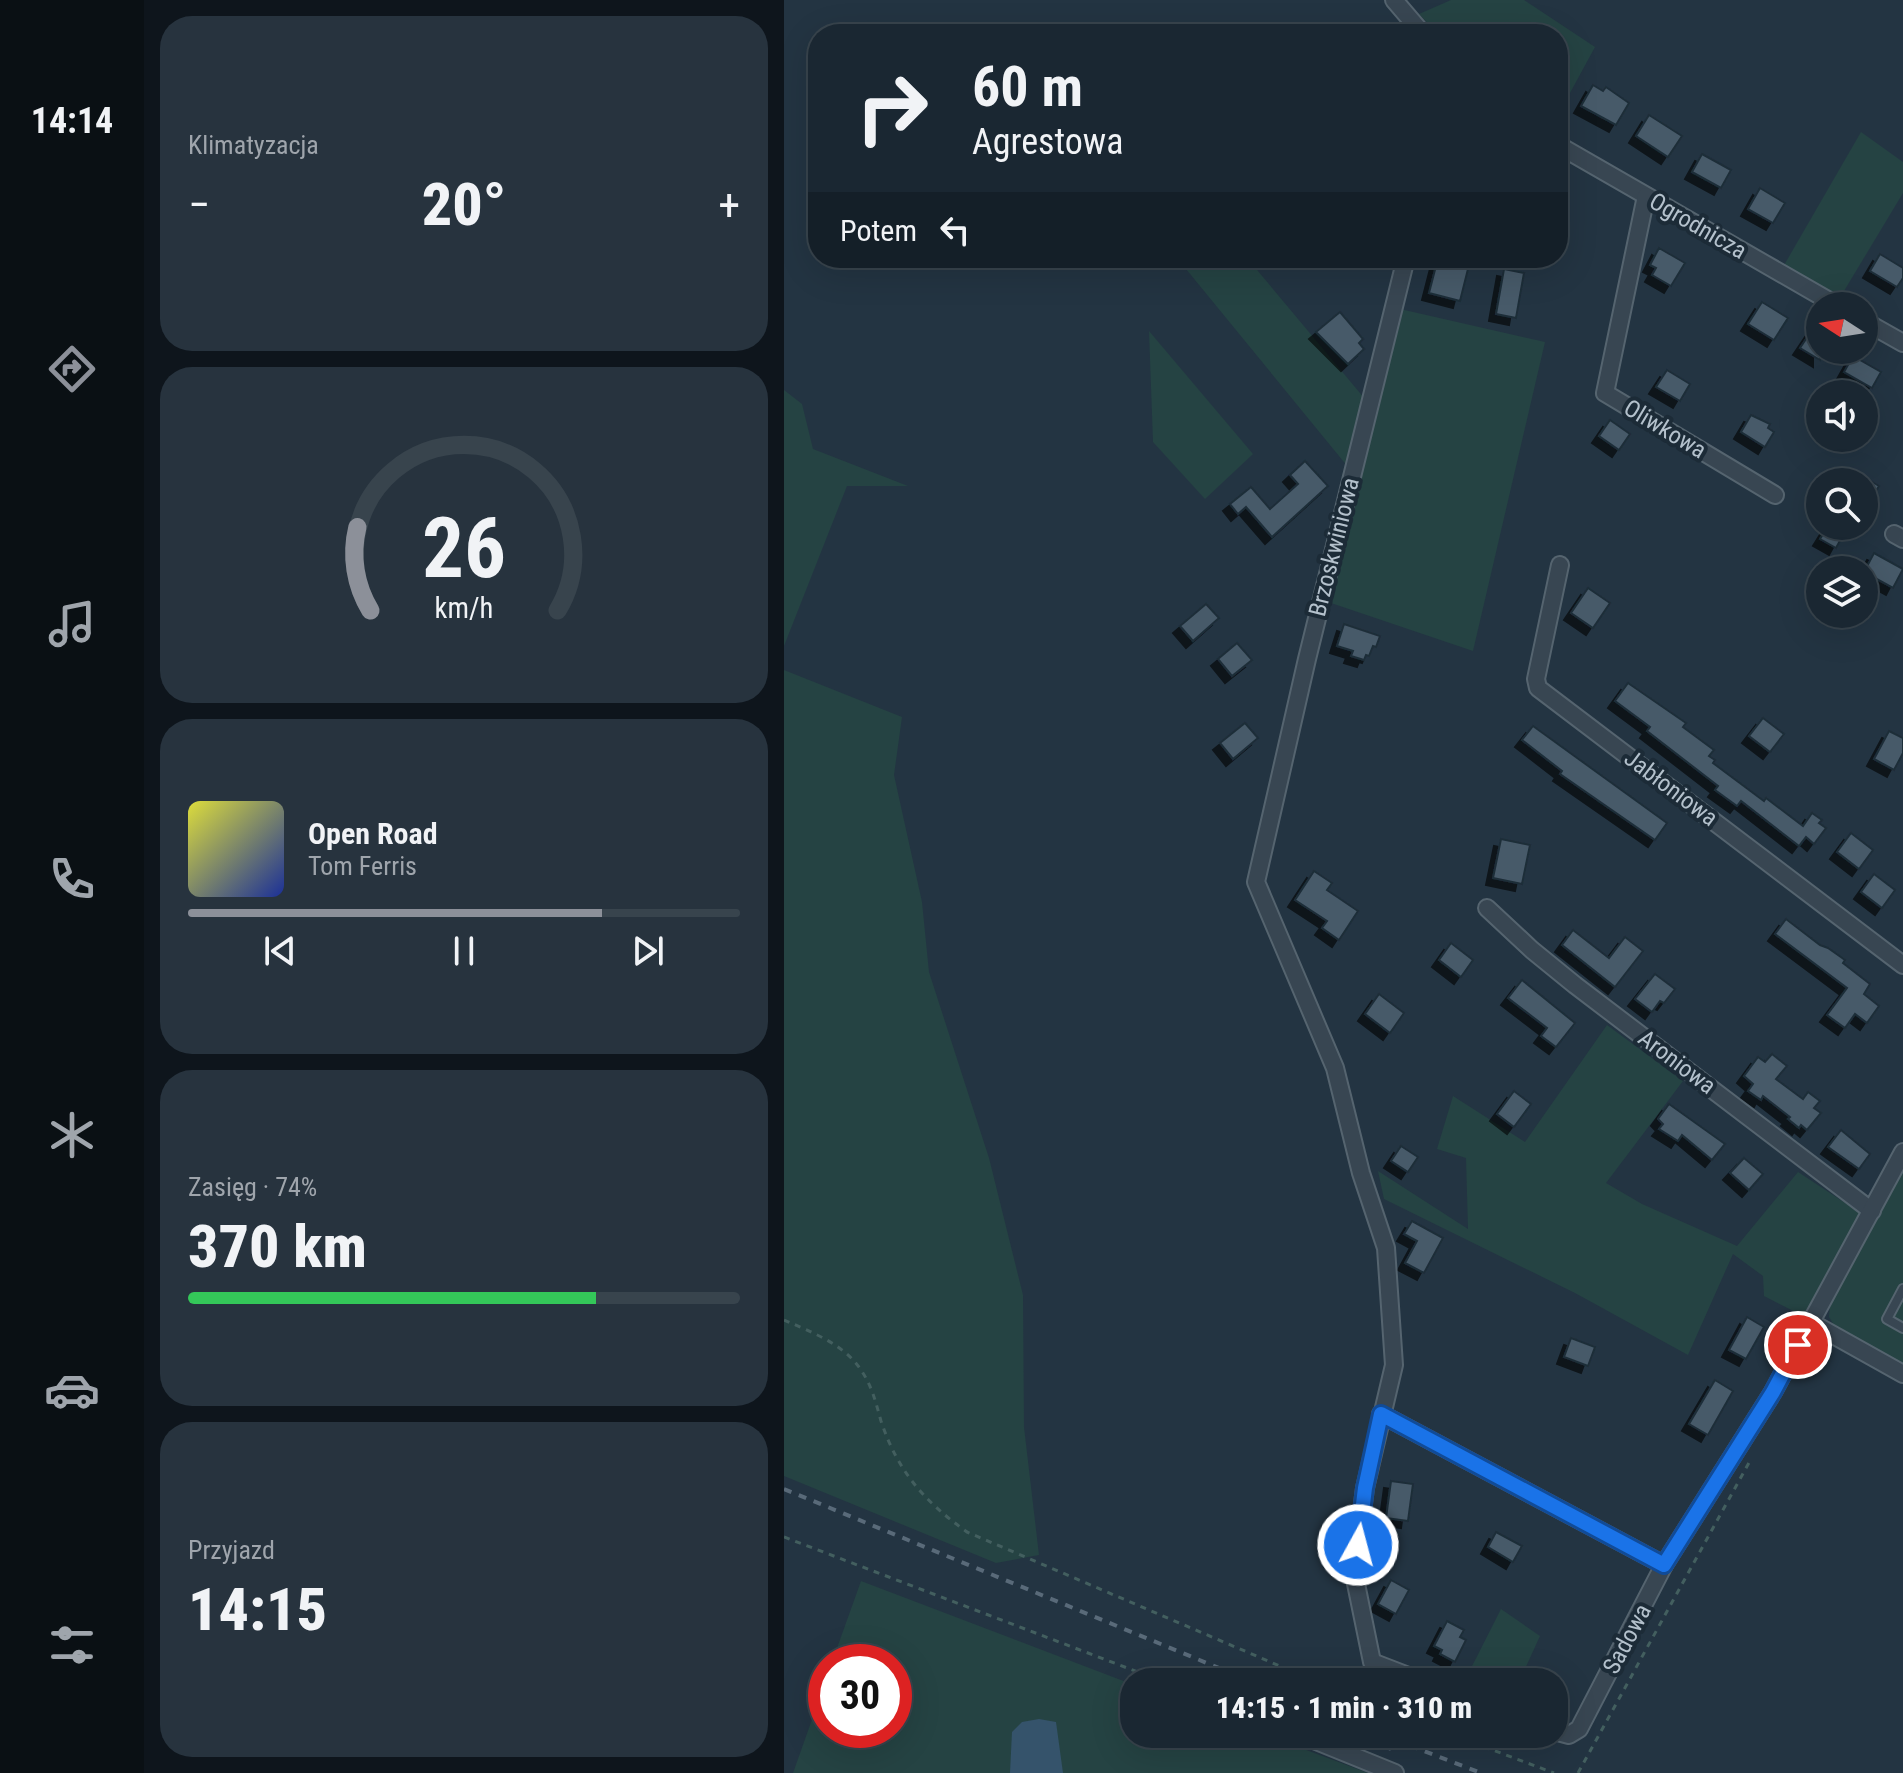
<!DOCTYPE html>
<html lang="pl">
<head>
<meta charset="utf-8">
<style>
  :root { --surface:#1a2732; --page:#27333e; --text:#f1f3f6; --muted:#9fa5ac; --line:#38444d; --accent:#8c9099 }
  body { margin:0; font-family:"Roboto Condensed",sans-serif; background:var(--page); color:var(--text); height:100vh; display:flex; flex-direction:column; font-size:30px; white-space:nowrap }
  * { box-sizing:border-box; margin:0 }
  p { font-size:26px; color:var(--muted) }
  .icon { flex:none; width:44px; height:44px; fill:none; stroke:currentColor; stroke-width:2; stroke-linecap:round; stroke-linejoin:round }
  .map { position:relative; flex:1; overflow:hidden }
  .details { display:flex; flex-direction:column; gap:16px; padding:16px; background:#0e151c; width:640px }
  .details>* { flex:none }
  .banner { position:absolute; left:24px; top:24px; width:760px; height:244px; border-radius:32px; box-shadow:0 8px 32px #0002,0 0 0 2px var(--line); background:#1a2732; color:var(--text); overflow:hidden }
  .needle { width:52px; rotate:282deg }
  .fabs { position:absolute; left:1022px; top:292px; display:grid; gap:16px }
  .fabs a { display:grid; place-items:center; width:72px; height:72px; border-radius:50%; background:var(--surface); box-shadow:0 8px 32px #0002,0 0 0 2px var(--line); font-size:40px }
  .speed { position:absolute; left:24px; top:1644px; display:flex; gap:16px; font-size:40px; font-weight:700; text-align:center }
  .speed>* { display:grid; place-content:center; width:104px; height:104px; border-radius:50%; background:var(--surface); box-shadow:0 8px 32px #0002,0 0 0 2px var(--line); line-height:1 }
  .speed .limit { border:12px solid #d22; background:#fff; color:#111 }
  .pin { position:absolute; display:grid; place-items:center; width:68px; height:68px; color:#fff; margin:-34px; border:4px solid #fff; border-radius:50%; box-shadow:0 2px 8px #0007 }
  .me { position:absolute; width:88px; margin:-44px; rotate:7deg; stroke-linejoin:round; filter:drop-shadow(0 0 6px #0008) }
  .turn { display:flex; align-items:center; gap:28px; height:168px; padding:0 32px; font-size:36px }
  .turn .icon { width:104px; height:104px; stroke-width:2.5 }
  .turn b { display:block; font-size:56px; line-height:68px }
  .then { display:flex; align-items:center; height:76px; padding:0 32px; background:#0003; gap:16px; font-size:30px }
  .big { font-size:60px; font-weight:800; line-height:1.1 }
  .details .card { flex:1; display:flex; flex-direction:column; justify-content:center; gap:12px; min-width:0; padding:0 28px; border-radius:32px; background:var(--page) }
  .details .dial { align-items:center; gap:0 }
  .dial svg { height:208px; overflow:visible; fill:none; stroke:var(--line); stroke-width:7; stroke-linecap:round; text-anchor:middle }
  .dial text { fill:var(--text); stroke:none }
  .song { display:flex; align-items:center; gap:24px }
  .cover { width:96px; height:96px; border-radius:12px; background:linear-gradient(135deg,hsl(60 70% 55%),hsl(230 70% 35%)) }
  .played { height:8px; border-radius:4px; background:linear-gradient(90deg,var(--accent) 75%,var(--line) 75%) }
  .keys { display:flex; justify-content:space-around; direction:ltr }
  .heat { display:flex; justify-content:space-between; align-items:center; font-size:44px; direction:ltr }
  .charge { height:12px; border-radius:6px; background:linear-gradient(90deg,#34c759 74%,var(--line) 0) }
  .trip { position:absolute; left:336px; top:1668px; width:448px; height:80px; border-radius:32px; background:var(--surface); box-shadow:0 8px 32px #0002,0 0 0 2px var(--line); font-weight:800; line-height:80px; text-align:center }
  main { display:flex; flex:1; min-height:0 }
  .dock { display:flex; flex-direction:column; width:144px; justify-content:space-around; align-items:center; background:#0a1014; color:var(--muted) }
  .dock .icon { width:56px; height:56px }
  .dock .active { color:var(--accent) }
  .dock b { font-size:36px; color:var(--text) }
  .map>svg:first-child { display:block }
</style>
</head>
<body>
<main>
<nav class="dock">
<b>14:14</b>
<svg class="icon active" aria-label="directions" viewBox="0 0 24 24"><path d="M12 3l9 9-9 9-9-9zM9 14v-3h6M13 9l2 2-2 2"/></svg>
<svg class="icon" aria-label="music" viewBox="0 0 24 24"><path d="M9 18V5l10-2v13"/><circle cx="6" cy="18" r="3"/><circle cx="16" cy="16" r="3"/></svg>
<svg class="icon" aria-label="phone" viewBox="0 0 24 24"><path d="M5 4h4l2 5-3 2q2 4 5 5l2-3 5 2v4C11 20 4 13 5 4z"/></svg>
<svg class="icon" aria-label="climate" viewBox="0 0 24 24"><path d="M12 3v18M4 7l16 10M4 17L20 7"/></svg>
<svg class="icon" aria-label="car" viewBox="0 0 24 24"><path d="M5 17H2v-5l4-1 3-4h7l3 4 3 1v5h-3M9 17h6M6 11h13"/><circle cx="7" cy="17" r="2"/><circle cx="17" cy="17" r="2"/></svg>
<svg class="icon" aria-label="filters" viewBox="0 0 24 24"><path d="M4 7h16M4 17h16"/><circle cx="9" cy="7" r="2"/><circle cx="15" cy="17" r="2"/></svg>
</nav>
<section class="details">
<div class="card"><p>Klimatyzacja</p>
<div class="heat"><a>−</a><b class="big">20°</b><a>+</a></div>
</div>
<div class="card dial"><svg viewBox="0 0 100 80">
<path d="M14 69A42 42 0 1 1 86 69"/>
<path d="M14 69A42 42 0 0 1 9 37" stroke="#8c9099"/>
<text x="50" y="56" font-size="32" font-weight="700">26</text>
<text x="50" y="72" font-size="11">km/h</text>
</svg></div>
<div class="card">
<div class="song"><i class="cover"></i><div><b>Open Road</b><p>Tom Ferris</p></div></div>
<div class="played"></div>
<div class="keys"><svg class="icon" aria-label="previous" viewBox="0 0 24 24"><path d="M18 5L8 12l10 7zM5 5v14"/></svg><svg class="icon" aria-label="pause" viewBox="0 0 24 24"><path d="M8 5v14M16 5v14"/></svg><svg class="icon" aria-label="next" viewBox="0 0 24 24"><path d="M6 5l10 7-10 7zM19 5v14"/></svg></div>
</div>
<div class="card"><p>Zasięg · 74%</p><b class="big">370 km</b><div class="charge"></div></div>
<div class="card"><p>Przyjazd</p><b class="big">14:15</b></div>
</section>
<div class="map">
<svg width="1119" height="1773" viewBox="0 0 1119 1773">
  <defs>
    <filter id="shadow"><feDropShadow dx="-7" dy="7" stdDeviation="0" flood-color="#0009"/></filter>
  </defs>
  <rect width="100%" height="100%" fill="#233442"/>
  <g fill="#254343">
    <polygon points="667,0 740,0 811,47 774,115 774,34 654,34 635,14"/>
    <polygon points="1077,132 1119,162 1119,193 1054,301 999,267"/>
    <polygon points="393,258 463,258 581,399 564,467"/>
    <polygon points="616,309 761,342 689,651 547,603"/>
    <polygon points="365,331 469,454 421,499 369,442"/>
    <polygon points="0,390 18,404 29,449 124,486 63,486 0,646"/>
    <polygon points="0,670 118,717 110,775 138,902 145,972 205,1158 239,1295 240,1427 255,1555 212,1563 0,1476"/>
    <polygon points="823,1025 899,1081 822,1183 858,1204 953,1246 1014,1172 1078,1214 1019,1316 980,1296 979,1276 949,1254 904,1355 791,1293 600,1199 594,1171 684,1229 682,1158 653,1149 669,1096 741,1142"/>
    <polygon points="1119,1164 1119,1367 1053,1330 1045,1317 1046,1305"/>
    <polygon points="77,1581 350,1685 350,1734 479,1734 584,1773 9,1773 42,1680 42,1730 110,1730 110,1662 48,1662"/>
    <polygon points="717,1609 756,1636 735,1682 680,1682"/>
  </g>
  <polygon fill="#35536b" points="255,1719 272,1722 279,1773 226,1773 228,1732 238,1722"/>
  <g fill="#475a69" stroke="#1e2d39" stroke-width="2" filter="url(#shadow)">
    <polygon points="809,85 819,91 822,87 845,103 832,125 797,106"/>
    <polygon points="865,115 898,136 884,157 852,136"/>
    <polygon points="918,154 947,170 937,188 908,172"/>
    <polygon points="976,188 1001,203 989,223 964,209"/>
    <polygon points="875,248 901,263 887,286 868,275 872,268 866,265"/>
    <polygon points="1096,254 1119,268 1119,278 1113,287 1086,271"/>
    <polygon points="654,258 685,265 676,301 645,293"/>
    <polygon points="720,269 740,273 732,318 712,314"/>
    <polygon points="978,302 1004,318 990,340 964,324"/>
    <polygon points="556,312 579,339 575,343 580,349 564,364 532,332"/>
    <polygon points="1028,330 1036,335 1036,360 1016,348"/>
    <polygon points="1069,356 1097,372 1088,388 1060,372"/>
    <polygon points="883,370 906,384 896,401 872,387"/>
    <polygon points="967,415 986,424 984,428 990,432 981,447 957,432"/>
    <polygon points="826,420 846,434 835,450 815,436"/>
    <polygon points="521,461 544,486 488,537 462,507 454,514 446,504 467,487 486,509 514,484 506,475"/>
    <polygon points="1080,477 1095,486 1080,511"/>
    <polygon points="1044,526 1064,526 1052,548 1036,539"/>
    <polygon points="1090,553 1119,569 1109,588 1080,572"/>
    <polygon points="804,588 826,603 809,628 787,613"/>
    <polygon points="422,604 435,618 409,641 396,626"/>
    <polygon points="560,624 596,636 592,647 589,646 585,656 582,655 580,660 567,656 569,651 553,646"/>
    <polygon points="453,643 468,660 448,676 434,659"/>
    <polygon points="844,683 902,723 899,727 930,750 925,756 931,760 929,763 980,801 982,798 1019,826 1028,813 1038,820 1035,823 1042,828 1030,844 1022,837 1015,846 957,801 953,806 931,790 934,786 863,731 866,727 831,701"/>
    <polygon points="979,718 1000,734 986,752 965,736"/>
    <polygon points="461,723 474,738 449,759 436,743"/>
    <polygon points="749,726 883,823 871,840 776,774 778,771 738,740"/>
    <polygon points="1105,731 1119,738 1119,753 1110,770 1090,759"/>
    <polygon points="1067,833 1089,850 1075,869 1053,852"/>
    <polygon points="717,839 746,845 738,884 709,878"/>
    <polygon points="530,871 548,883 543,890 574,911 555,940 538,928 543,921 511,900"/>
    <polygon points="1090,874 1111,890 1098,908 1077,892"/>
    <polygon points="1002,919 1036,945 1044,948 1061,960 1059,963 1086,984 1080,994 1095,1006 1083,1023 1071,1014 1061,1028 1043,1015 1063,988 991,934"/>
    <polygon points="789,930 825,958 841,937 859,951 831,987 778,945"/>
    <polygon points="667,943 689,960 677,977 655,960"/>
    <polygon points="871,974 891,989 880,1003 876,1001 868,1012 851,999"/>
    <polygon points="738,980 791,1023 772,1047 757,1036 763,1028 724,998"/>
    <polygon points="595,994 620,1013 606,1033 581,1014"/>
    <polygon points="988,1054 1003,1066 992,1079 1019,1099 1024,1092 1036,1101 1030,1108 1037,1113 1023,1130 1017,1125 1015,1128 1004,1119 1006,1117 979,1096 977,1100 964,1091 969,1084 960,1076 974,1057 981,1062"/>
    <polygon points="730,1091 747,1104 730,1127 713,1114"/>
    <polygon points="885,1104 941,1144 928,1160 898,1135 894,1141 875,1129 879,1124 874,1119"/>
    <polygon points="1057,1130 1086,1154 1075,1169 1044,1147"/>
    <polygon points="617,1146 634,1157 624,1172 607,1161"/>
    <polygon points="960,1158 979,1174 965,1190 946,1173"/>
    <polygon points="628,1221 659,1238 640,1273 621,1263 633,1241 620,1234"/>
    <polygon points="963,1317 980,1327 962,1359 945,1350"/>
    <polygon points="787,1338 811,1347 804,1366 780,1357"/>
    <polygon points="931,1380 949,1391 924,1435 905,1424"/>
    <polygon points="607,1481 629,1484 624,1521 602,1518"/>
    <polygon points="712,1532 738,1546 729,1562 704,1547"/>
    <polygon points="607,1580 625,1590 612,1614 594,1604"/>
    <polygon points="663,1621 680,1630 676,1637 682,1640 671,1662 656,1654 658,1650 650,1646"/>
  </g>
  <g fill="none" stroke-linecap="round" stroke-linejoin="round">
    <defs>
      <polyline id="service" points="1119,1289 1103,1319 1119,1328"/>
      <g id="minor">
        <polyline points="610,0 639,34"/>
        <polyline points="774,145 1054,306"/>
        <polyline points="862,196 821,393 991,495"/>
        <polyline points="622,258 523,659 472,882 551,1068 577,1173 602,1248 610,1365 581,1488 570,1574 588,1662 640,1682"/>
        <polyline points="1080,321 1119,343"/>
        <polyline points="1110,534 1119,539"/>
        <polyline points="776,565 752,679 754,688 1119,965"/>
        <polyline points="703,908 748,950 791,985 1088,1211"/>
        <polyline points="1026,1322 1119,1374"/>
        <polyline points="597,1414 880,1565"/>
        <polyline points="770,1731 785,1735 795,1729 880,1565 989,1392 1119,1152"/>
        <polyline points="515,1734 611,1773"/>
      </g>
    </defs>
    <use href="#service" stroke="#55646f" stroke-width="12"/>
    <use href="#minor" stroke="#55646f" stroke-width="20"/>
    <g stroke="#435f5f" stroke-width="3" stroke-dasharray="6 6" stroke-linecap="butt">
      <path d="M 0,1320 C 27,1332 60,1344 77,1370 C 88,1386 92,1403 97,1421 C 114,1472 140,1501 183,1532 L 533,1682"/>
      <polyline points="0,1537 380,1682"/>
      <polyline points="666,1734 770,1773"/>
      <polyline points="794,1773 967,1459"/>
    </g>
    <use href="#service" stroke="#384652" stroke-width="8"/>
    <use href="#minor" stroke="#384652" stroke-width="16"/>
    <g stroke="#596a79" stroke-width="4" stroke-dasharray="8 8" stroke-linecap="butt">
      <polyline points="0,1489 469,1682"/>
      <polyline points="570,1734 607,1749"/>
      <polyline points="596,1734 697,1773"/>
    </g>
  </g>
  <g fill="none" stroke-linecap="round" stroke-linejoin="round">
    <defs>
      <polyline id="route" points="574,1545 581,1488 597,1414 880,1565 989,1392 1014,1345"/>
    </defs>
    <use href="#route" stroke="#114b97" stroke-width="20"/>
    <use href="#route" stroke="#1a73e8" stroke-width="14"/>
  </g>
  <g text-anchor="middle" stroke-width="8" stroke-linejoin="round" paint-order="stroke">
    <g font-size="24" fill="#b4c1cc" stroke="#1c2b37">
      <text transform="translate(914 226) rotate(30)" y="8">Ogrodnicza</text>
      <text transform="translate(881 429) rotate(31)" y="8">Oliwkowa</text>
      <text transform="translate(550 547) rotate(-76)" y="8">Brzoskwiniowa</text>
      <text transform="translate(887 788) rotate(37)" y="8">Jabłoniowa</text>
      <text transform="translate(893 1062) rotate(37)" y="8">Aroniowa</text>
      <text transform="translate(843 1639) rotate(-62)" y="8">Sadowa</text>
    </g>
  </g>
</svg>
<div class="fabs">
<a><svg class="needle" viewBox="-14 -14 28 28"><path d="M0-13l5 13h-10z" fill="#e53935"/><path d="M0 13l5-13h-10z" fill="#9fa5ac"/></svg></a>
<a><svg class="icon" aria-label="sound" viewBox="0 0 24 24"><path d="M4 9h4l5-4v14l-5-4H4zM17 9q2 3 0 6"/></svg></a>
<a><svg class="icon" aria-label="search" viewBox="0 0 24 24"><circle cx="10" cy="10" r="6"/><path d="M15 15l6 6"/></svg></a>
<a><svg class="icon" aria-label="layers" viewBox="0 0 24 24"><path d="M12 4l9 5-9 5-9-5zM3 14l9 5 9-5"/></svg></a>
</div>
<div class="speed"><div class="limit">30</div></div>
<div class="pin" style="left:1014px;top:1345px;background:#d93025"><svg class="icon" aria-label="arrive" viewBox="0 0 24 24"><path d="M6 21V4h12l-3 4 3 4H6"/></svg></div>
<svg class="me" style="left:574px;top:1545px" viewBox="-20 -20 40 40"><circle r="17" fill="#1a73e8" stroke="#fff" stroke-width="3"/><path d="M0-11L8 9 0 5-8 9z" fill="#fff"/></svg>
<div class="trip">14:15 · 1 min · 310 m</div>
<div class="banner">
<div class="turn"><svg class="icon" aria-label="right" viewBox="0 0 24 24"><path d="M7 20v-9h11M14 6l5 5-5 5"/></svg><div><b>60 m</b>Agrestowa</div></div>
<div class="then">Potem<svg class="icon" aria-label="left" viewBox="0 0 24 24"><path d="M17 20v-9H6M10 6l-5 5 5 5"/></svg></div>
</div>
</div>
</main>
</body>
</html>
